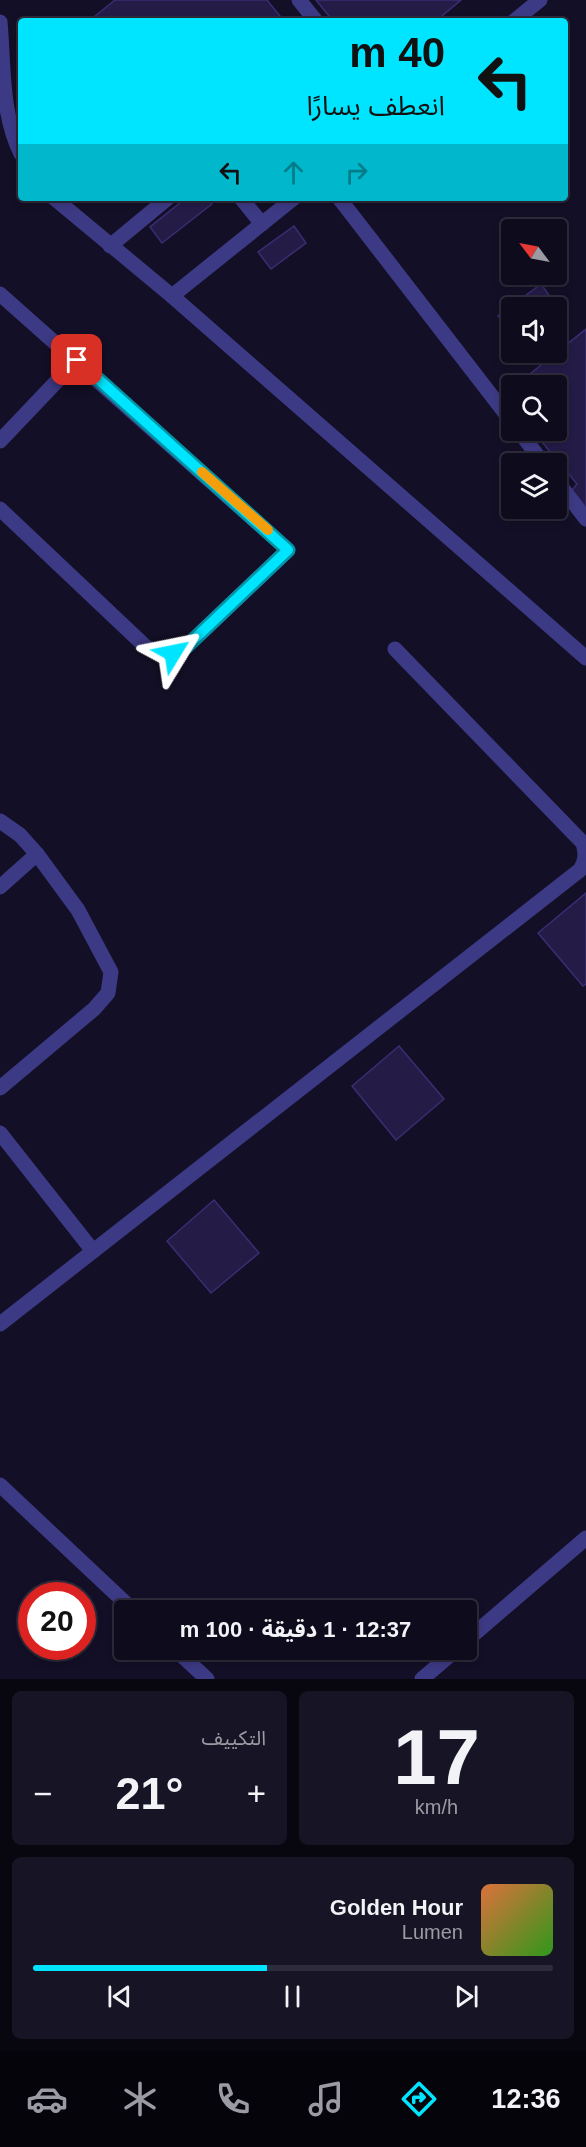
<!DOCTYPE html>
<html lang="ar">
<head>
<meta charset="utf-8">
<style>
  :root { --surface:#0e0b1c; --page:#171425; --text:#f1f3f6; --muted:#9b9ba3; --line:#2e2b3b; --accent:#00e5ff }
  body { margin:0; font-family:Arial,"Noto Sans Arabic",sans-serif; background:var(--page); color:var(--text); direction:rtl; height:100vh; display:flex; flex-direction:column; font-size:22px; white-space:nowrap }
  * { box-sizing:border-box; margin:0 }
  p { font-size:20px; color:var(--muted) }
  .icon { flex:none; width:33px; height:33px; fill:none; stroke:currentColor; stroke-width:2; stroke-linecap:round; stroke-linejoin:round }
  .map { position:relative; height:1679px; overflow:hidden; direction:ltr }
  .side { display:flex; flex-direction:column; gap:12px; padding:12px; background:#08060f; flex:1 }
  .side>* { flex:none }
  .guide { position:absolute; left:18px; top:18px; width:550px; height:183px; border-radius:6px; box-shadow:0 3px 9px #0003,0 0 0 2px var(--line); direction:rtl; background:#00e5ff; color:#111; overflow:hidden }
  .needle { width:39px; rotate:302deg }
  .fabs { position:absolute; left:501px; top:219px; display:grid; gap:12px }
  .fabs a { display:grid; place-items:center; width:66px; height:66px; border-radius:6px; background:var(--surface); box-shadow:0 3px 9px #0003,0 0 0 2px var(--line); font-size:30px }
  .speed { position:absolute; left:18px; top:1582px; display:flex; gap:12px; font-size:30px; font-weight:700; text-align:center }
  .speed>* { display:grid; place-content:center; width:78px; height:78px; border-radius:50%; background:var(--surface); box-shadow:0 3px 9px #0003,0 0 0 2px var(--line); line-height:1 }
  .speed .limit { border:9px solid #d22; background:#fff; color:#111 }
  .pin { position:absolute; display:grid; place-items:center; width:51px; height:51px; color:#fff; margin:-26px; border-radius:12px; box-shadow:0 3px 9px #0006 }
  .me { position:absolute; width:66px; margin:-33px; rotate:55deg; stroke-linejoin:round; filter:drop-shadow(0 0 4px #0008) }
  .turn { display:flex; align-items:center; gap:21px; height:126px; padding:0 24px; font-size:27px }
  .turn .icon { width:78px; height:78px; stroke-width:2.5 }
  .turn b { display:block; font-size:42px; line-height:51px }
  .lanes { display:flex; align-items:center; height:57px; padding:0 24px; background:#0003; justify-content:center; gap:30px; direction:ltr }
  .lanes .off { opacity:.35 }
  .big { font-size:45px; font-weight:700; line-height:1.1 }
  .side .tile { flex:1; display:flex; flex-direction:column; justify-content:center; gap:9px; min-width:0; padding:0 21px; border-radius:9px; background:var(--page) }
  .side .dial { align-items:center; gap:0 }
  .dial b { font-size:78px; line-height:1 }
  .song { display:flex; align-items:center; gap:18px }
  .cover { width:72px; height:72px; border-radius:9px; background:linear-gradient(135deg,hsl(20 70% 55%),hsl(110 70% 35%)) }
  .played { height:6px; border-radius:3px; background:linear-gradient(90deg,var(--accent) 45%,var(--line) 45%) }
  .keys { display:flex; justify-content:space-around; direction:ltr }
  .heat { display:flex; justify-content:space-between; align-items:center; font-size:33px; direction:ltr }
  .side .tiles { flex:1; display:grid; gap:12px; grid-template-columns:1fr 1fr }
  .tile:last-child { grid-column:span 2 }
  .trip { position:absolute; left:114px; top:1600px; width:363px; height:60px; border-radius:6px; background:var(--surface); box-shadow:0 3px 9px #0003,0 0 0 2px var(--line); font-weight:700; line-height:60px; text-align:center; direction:rtl }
  .dock { display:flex; height:96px; justify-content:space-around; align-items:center; background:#06040b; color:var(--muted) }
  .dock .icon { width:42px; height:42px }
  .dock .on { color:var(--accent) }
  .dock b { font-size:27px; color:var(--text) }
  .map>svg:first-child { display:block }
</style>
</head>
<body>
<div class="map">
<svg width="586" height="1679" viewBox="0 0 586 1679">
  <rect width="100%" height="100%" fill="#130f26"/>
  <g fill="#241b47" stroke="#3b2d73" stroke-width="1.5">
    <polygon points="115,0 267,0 284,21 89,21"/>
    <polygon points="316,0 461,0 436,21 333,21"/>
    <polygon points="186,198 207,198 212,204 162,243 150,227"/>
    <polygon points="294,226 306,243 271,269 258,252"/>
    <polygon points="541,284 563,315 556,319 556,308 512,308 512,333 498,316"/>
    <polygon points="586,329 586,509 572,490 577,484 532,430 556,430 556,386 515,386"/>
    <polygon points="512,388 512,406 503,395"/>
    <polygon points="586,893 586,984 583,986 538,933"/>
    <polygon points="399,1046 444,1099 396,1140 352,1086"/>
    <polygon points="214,1200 259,1253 211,1293 167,1241"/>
  </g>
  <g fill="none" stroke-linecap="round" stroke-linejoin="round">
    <g stroke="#3d3a85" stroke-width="15">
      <polyline points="299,0 316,21"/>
      <polyline points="514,21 540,0"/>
      <path d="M 0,22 C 4,66 1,114 21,154"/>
      <polyline points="54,198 172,296 586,658"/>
      <polyline points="241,198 262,224"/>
      <polyline points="339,198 512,422"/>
      <polyline points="110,246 168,198"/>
      <path d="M 0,294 L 288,550 L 186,647 C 171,654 162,654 146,647 L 0,509"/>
      <polyline points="172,296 294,198"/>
      <polyline points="518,430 544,464"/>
      <polyline points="0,441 77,360"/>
      <polyline points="556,480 586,519"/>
      <polyline points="0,821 20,835 37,854 78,910 111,972 108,993 94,1009 0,1088"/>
      <polyline points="0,887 37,854"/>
      <polyline points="0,1133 93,1251"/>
      <path d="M 0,1324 L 580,870 C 586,861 586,853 583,843 L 395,649"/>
      <polyline points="0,1485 134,1611"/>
      <polyline points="466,1641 586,1538"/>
      <polyline points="176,1650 207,1679"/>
      <polyline points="422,1679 456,1650"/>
    </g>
  </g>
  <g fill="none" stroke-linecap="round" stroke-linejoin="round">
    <defs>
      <polyline id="route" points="77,360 288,550 186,647 173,653"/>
    </defs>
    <use href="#route" stroke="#0095a6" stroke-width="15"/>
    <use href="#route" stroke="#00e5ff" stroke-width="10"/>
    <polyline stroke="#f59e0b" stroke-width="10" points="202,472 268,530"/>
  </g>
</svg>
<div class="fabs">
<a><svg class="needle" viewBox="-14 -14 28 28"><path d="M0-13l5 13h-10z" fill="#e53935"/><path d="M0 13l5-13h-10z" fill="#9b9ba3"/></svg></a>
<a><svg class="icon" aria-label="sound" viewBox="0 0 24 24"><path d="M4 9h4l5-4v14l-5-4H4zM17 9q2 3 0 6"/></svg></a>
<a><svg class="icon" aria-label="search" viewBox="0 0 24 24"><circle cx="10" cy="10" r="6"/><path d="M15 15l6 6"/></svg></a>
<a><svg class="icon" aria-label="layers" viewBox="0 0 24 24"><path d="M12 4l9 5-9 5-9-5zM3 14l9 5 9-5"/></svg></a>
</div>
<div class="speed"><div class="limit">20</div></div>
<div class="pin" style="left:77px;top:360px;background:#d93025"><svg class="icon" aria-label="arrive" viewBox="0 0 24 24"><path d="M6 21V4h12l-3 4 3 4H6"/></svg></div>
<svg class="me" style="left:173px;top:653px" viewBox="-20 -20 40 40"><path d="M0-17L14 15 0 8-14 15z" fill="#00e5ff" stroke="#fff" stroke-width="4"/></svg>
<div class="trip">12:37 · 1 دقيقة · 100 m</div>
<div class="guide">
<div class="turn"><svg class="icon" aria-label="left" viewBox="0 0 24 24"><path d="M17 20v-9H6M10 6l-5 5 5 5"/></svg><div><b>40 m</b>انعطف يسارًا</div></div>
<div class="lanes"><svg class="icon" aria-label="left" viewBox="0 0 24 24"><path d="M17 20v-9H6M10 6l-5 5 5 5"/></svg><svg class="icon off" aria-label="ahead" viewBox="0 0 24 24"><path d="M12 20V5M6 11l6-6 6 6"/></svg><svg class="icon off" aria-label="right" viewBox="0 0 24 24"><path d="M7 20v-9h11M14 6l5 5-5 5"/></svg></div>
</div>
</div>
<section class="side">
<div class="tiles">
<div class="tile dial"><b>17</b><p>km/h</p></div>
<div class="tile"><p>التكييف</p>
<div class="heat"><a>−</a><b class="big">21°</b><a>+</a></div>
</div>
<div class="tile">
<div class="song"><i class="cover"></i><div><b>Golden Hour</b><p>Lumen</p></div></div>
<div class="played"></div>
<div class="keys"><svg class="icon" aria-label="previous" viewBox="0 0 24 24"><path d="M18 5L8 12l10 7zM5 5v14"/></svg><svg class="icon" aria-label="pause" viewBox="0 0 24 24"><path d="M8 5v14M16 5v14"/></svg><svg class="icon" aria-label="next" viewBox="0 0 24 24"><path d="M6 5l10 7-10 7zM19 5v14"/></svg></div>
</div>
</div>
</section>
<nav class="dock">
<b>12:36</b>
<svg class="icon on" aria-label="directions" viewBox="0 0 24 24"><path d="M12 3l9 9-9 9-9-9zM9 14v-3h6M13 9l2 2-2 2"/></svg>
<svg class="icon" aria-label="music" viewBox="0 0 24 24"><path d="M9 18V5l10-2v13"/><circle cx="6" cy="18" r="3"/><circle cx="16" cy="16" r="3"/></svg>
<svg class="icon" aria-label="phone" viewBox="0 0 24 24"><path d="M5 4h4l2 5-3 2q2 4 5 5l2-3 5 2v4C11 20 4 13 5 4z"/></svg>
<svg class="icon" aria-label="climate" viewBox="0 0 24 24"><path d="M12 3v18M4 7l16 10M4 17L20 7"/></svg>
<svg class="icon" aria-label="car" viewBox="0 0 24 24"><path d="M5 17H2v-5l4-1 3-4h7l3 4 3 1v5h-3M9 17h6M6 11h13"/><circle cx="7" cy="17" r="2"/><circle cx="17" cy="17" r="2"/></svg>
</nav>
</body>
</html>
